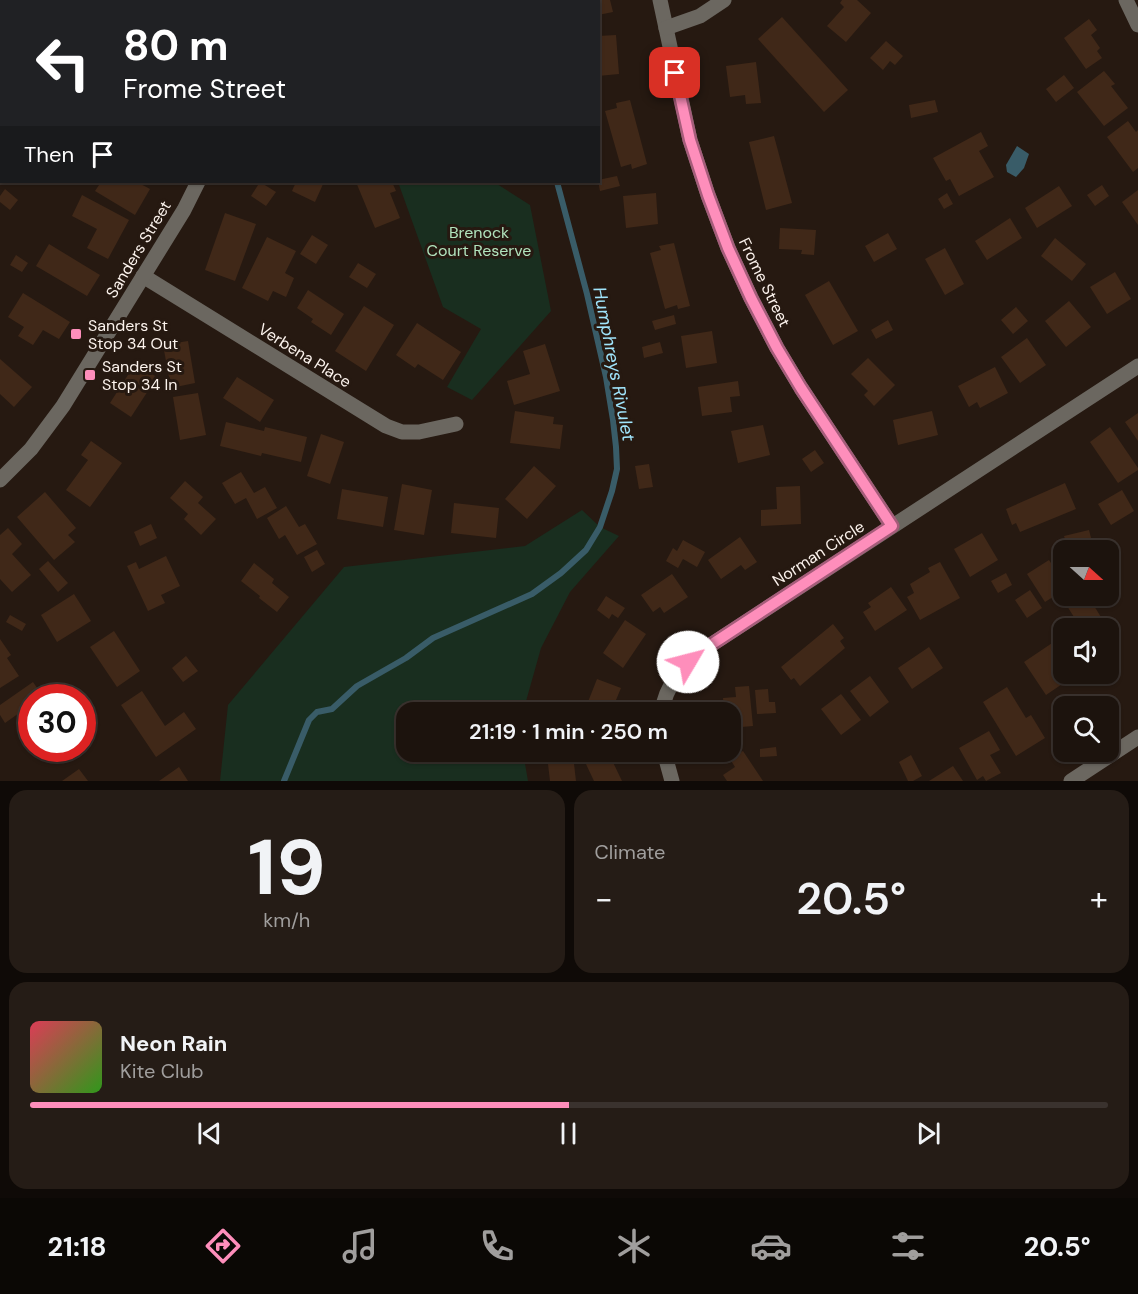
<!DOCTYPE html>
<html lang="en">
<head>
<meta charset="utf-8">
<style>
  :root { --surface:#1c130d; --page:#251c16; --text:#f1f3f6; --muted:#a09e9d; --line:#3a322e; --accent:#fe8ebb }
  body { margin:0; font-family:"DM Sans",sans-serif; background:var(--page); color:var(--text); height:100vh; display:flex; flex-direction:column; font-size:22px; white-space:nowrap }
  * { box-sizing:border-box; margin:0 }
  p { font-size:20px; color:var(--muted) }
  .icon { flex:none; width:33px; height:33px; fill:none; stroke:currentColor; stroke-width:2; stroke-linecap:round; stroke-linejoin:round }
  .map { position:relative; height:781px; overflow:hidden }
  .details { display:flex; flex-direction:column; gap:9px; padding:9px; background:#0f0a07; flex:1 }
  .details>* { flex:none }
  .banner { position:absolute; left:0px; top:0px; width:600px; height:183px; box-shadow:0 2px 4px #0004,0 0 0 2px var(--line); background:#202124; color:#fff; overflow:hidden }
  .needle { width:39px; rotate:111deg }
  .controls { position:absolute; left:1053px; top:540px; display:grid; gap:12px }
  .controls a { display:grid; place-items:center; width:66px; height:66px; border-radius:12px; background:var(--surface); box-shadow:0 2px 4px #0004,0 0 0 2px var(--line); font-size:30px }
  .speed { position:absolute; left:18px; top:684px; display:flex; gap:12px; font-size:30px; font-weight:700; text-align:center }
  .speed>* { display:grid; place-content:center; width:78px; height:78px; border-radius:50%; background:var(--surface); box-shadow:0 2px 4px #0004,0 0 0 2px var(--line); line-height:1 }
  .speed .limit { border:9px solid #d22; background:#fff; color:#111 }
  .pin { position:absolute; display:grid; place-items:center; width:51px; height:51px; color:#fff; margin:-26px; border-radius:12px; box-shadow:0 3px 9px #0006 }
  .me { position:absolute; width:66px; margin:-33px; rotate:53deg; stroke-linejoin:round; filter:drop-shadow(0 0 4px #0008) }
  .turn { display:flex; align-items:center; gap:21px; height:126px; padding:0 24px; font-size:27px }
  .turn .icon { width:78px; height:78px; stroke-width:2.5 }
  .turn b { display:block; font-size:42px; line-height:51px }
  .then { display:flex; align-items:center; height:57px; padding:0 24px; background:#0003; gap:12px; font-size:22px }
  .big { font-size:45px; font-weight:600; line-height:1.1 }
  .details .tile { flex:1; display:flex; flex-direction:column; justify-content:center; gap:9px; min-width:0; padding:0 21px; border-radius:18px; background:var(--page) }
  .details .dial { align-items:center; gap:0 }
  .dial b { font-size:78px; line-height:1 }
  .song { display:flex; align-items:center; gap:18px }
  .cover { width:72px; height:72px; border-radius:9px; background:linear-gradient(135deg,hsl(350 70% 55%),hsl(110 70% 35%)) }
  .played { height:6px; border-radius:3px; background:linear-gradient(90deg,var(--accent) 50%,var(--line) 50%) }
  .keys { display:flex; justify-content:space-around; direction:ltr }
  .heat { display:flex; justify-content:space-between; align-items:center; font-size:33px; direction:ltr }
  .details .tiles { flex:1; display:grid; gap:9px; grid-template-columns:1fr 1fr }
  .tile:last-child { grid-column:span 2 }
  .trip { position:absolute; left:396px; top:702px; width:345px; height:60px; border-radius:18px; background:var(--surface); box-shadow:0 2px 4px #0004,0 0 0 2px var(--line); font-weight:600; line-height:60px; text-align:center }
  .dock { display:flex; height:96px; justify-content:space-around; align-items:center; background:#0b0805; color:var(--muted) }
  .dock .icon { width:42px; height:42px }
  .dock .selected { color:var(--accent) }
  .dock b { font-size:27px; color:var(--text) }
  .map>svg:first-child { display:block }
</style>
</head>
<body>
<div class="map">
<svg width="1138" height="781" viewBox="0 0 1138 781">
  <rect width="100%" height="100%" fill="#261911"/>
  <g fill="#192e1f">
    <polygon points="398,182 494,182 530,205 551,311 472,400 447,387 481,329 443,307"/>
    <polygon points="582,510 600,527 619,536 570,592 541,648 523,712 406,712 406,752 523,752 528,781 220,781 228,705 344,567 525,546"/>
  </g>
  <polygon fill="#395c68" points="1017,146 1029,154 1024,168 1016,177 1007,172 1006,165"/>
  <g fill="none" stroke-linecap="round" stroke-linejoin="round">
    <g stroke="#395c68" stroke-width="6">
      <polyline points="521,0 521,2"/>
      <polyline points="284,781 309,720 317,712 332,709 357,686 406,658 433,638 532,594 561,573 586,550 600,527 612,491 617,469 616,447 613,420 606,377 587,294 557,182"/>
    </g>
  </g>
  <g fill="#402818">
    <polygon points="598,0 610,0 613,12 598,15"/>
    <polygon points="842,0 857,0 871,13 846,42 827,26 844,7 840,3"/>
    <polygon points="782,17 848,90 824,112 758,39"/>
    <polygon points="1089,19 1097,30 1091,35 1100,48 1097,51 1102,58 1086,69 1064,38"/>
    <polygon points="616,35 619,74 598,76 598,36"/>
    <polygon points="886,41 903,56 895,65 890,61 883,70 870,58"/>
    <polygon points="756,62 761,103 746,104 745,95 730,97 726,66"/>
    <polygon points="1104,71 1115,84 1111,86 1128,108 1104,126 1077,92"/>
    <polygon points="1064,75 1074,88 1056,102 1046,89"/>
    <polygon points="630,100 647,164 632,169 631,164 621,167 605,111 617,108 616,103"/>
    <polygon points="935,100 938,112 911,118 909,105"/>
    <polygon points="1128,121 1136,132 1138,130 1138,168 1133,172 1107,137"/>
    <polygon points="981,132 988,146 979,151 994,177 959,196 950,179 946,181 933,158"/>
    <polygon points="774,136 792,203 766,210 749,142"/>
    <polygon points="617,176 620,186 600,191 598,180"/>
    <polygon points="101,182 137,182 150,189 135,215 95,191"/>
    <polygon points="260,182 276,192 266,206 251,196"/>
    <polygon points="296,182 324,182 315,202 292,191"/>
    <polygon points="356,182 392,182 396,191 390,193 400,218 375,228"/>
    <polygon points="1102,185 1109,196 1095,206 1087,195"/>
    <polygon points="1059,186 1072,206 1037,228 1025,208"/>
    <polygon points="5,189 18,200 10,210 0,202 0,196"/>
    <polygon points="1138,190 1138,225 1122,202"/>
    <polygon points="656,193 658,224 626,228 623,196"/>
    <polygon points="947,193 953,204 944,209 938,199"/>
    <polygon points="82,195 129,220 108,259 87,248 97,229 72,216"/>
    <polygon points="225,213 256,224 235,281 205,270"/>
    <polygon points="1010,218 1022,238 987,260 975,241"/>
    <polygon points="780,228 816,230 814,255 801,254 802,250 779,249"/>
    <polygon points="888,233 897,249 874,262 865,246"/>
    <polygon points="312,235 328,245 316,264 300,254"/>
    <polygon points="267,237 296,251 285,273 294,278 286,297 273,291 268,301 242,288"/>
    <polygon points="1055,238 1086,264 1072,281 1041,256"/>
    <polygon points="674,243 690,306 678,309 677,305 665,309 650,253 661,250 659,246"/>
    <polygon points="49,244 100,275 87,296 36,266"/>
    <polygon points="945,248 964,284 945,295 925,259"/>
    <polygon points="16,255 28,263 22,272 10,265"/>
    <polygon points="358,263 376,274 367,288 349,277"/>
    <polygon points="1115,272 1131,299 1107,314 1090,287"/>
    <polygon points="829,281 858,331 833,345 805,295"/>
    <polygon points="308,290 344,314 331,335 311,322 313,319 297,308"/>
    <polygon points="23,293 70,322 59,339 43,330 33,345 18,336 24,327 8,317"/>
    <polygon points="1069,301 1091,327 1066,347 1045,321"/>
    <polygon points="364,306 394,325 366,371 335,351"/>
    <polygon points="1016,307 1028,321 1013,334 1001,320"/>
    <polygon points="674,315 676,324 655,330 652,321"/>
    <polygon points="888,320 893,330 876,339 871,330"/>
    <polygon points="417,323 461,352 443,380 418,364 415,368 396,355"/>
    <polygon points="712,331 717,363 686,368 681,336"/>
    <polygon points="1027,338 1046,365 1020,383 1001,357"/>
    <polygon points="188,341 195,383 171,388 163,345"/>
    <polygon points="660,342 663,353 644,358 642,347"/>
    <polygon points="545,344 560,391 514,405 507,381 530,374 523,351"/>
    <polygon points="868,358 895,385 874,406 864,395 868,391 851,374"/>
    <polygon points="0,359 32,387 14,407 0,394"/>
    <polygon points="135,364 157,377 131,417 110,403"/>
    <polygon points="995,367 1008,393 980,408 977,402 969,407 958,386"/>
    <polygon points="237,377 274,400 260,422 223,398"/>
    <polygon points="738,381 740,396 730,397 732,412 702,416 698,387"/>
    <polygon points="198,393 206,435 180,440 173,397"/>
    <polygon points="515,411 554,417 553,424 563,425 560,449 510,443"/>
    <polygon points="932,411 938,435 898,445 893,420"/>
    <polygon points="1138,413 1138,441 1125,422"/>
    <polygon points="226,422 264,431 265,427 307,437 301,462 262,453 261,456 220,446"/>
    <polygon points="763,425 770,455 738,463 731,431"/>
    <polygon points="1110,427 1138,468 1138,470 1118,483 1090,442"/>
    <polygon points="321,434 344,442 330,484 307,476"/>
    <polygon points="91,441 122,463 90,507 66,490 88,460 81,455"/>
    <polygon points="815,450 824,463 811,472 802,459"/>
    <polygon points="649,464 653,487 639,489 635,466"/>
    <polygon points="534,466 556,486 527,519 505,499"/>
    <polygon points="241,472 254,493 265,487 277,508 257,519 246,498 235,504 222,483"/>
    <polygon points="185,481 203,497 198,503 216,519 201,535 184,519 188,514 170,498"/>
    <polygon points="1065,483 1076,509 1020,532 1016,523 1012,525 1006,509"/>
    <polygon points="402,484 432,490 424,535 394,530"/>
    <polygon points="800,486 801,524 761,526 761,510 777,509 776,487"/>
    <polygon points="342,489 388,497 383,527 337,519"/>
    <polygon points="1122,490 1134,511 1111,525 1098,504"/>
    <polygon points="45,492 76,528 68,535 75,542 54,560 17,517"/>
    <polygon points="454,503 499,508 496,538 451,533"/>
    <polygon points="286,506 299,527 305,524 317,544 297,555 285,535 279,539 267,518"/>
    <polygon points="151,524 157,538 140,546 134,532"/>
    <polygon points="8,528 22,544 12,554 31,575 12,592 0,579 0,535"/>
    <polygon points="1089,530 1094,550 1068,550 1064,536"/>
    <polygon points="982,533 998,560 970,577 954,549"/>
    <polygon points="740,537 757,562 745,570 741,565 721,579 708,560"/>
    <polygon points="683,540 705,552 697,567 683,559 678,568 666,561 673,548 677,551"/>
    <polygon points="317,550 325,564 312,572 304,557"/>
    <polygon points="166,556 180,586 161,595 165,603 148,611 127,566 136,562 139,569"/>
    <polygon points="1049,560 1064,583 1064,590 1045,602 1027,574"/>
    <polygon points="48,561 68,583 58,592 39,569"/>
    <polygon points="940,562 960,598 920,620 907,597 914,593 910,584 930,572 928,568"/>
    <polygon points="254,563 274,579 272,583 289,597 277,612 259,598 260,596 241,581"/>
    <polygon points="1006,573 1012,585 998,593 991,581"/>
    <polygon points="672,574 688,597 664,613 660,607 653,612 641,595"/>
    <polygon points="891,587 907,610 875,631 863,612 871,607 868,603"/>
    <polygon points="1030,590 1042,608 1027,618 1015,600"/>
    <polygon points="74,594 91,621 57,642 41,615"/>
    <polygon points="606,596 625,608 618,618 612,614 609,619 597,610"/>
    <polygon points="1085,596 1088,596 1104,622 1094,628 1081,628 1067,606"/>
    <polygon points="10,615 26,624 22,631 6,622"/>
    <polygon points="625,620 646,634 623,668 603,653"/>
    <polygon points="833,624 844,638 840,641 845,648 800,686 794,678 791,680 781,667"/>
    <polygon points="114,631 140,671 117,687 90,647"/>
    <polygon points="1064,635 1064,674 1077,674 1046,695 1024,662"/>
    <polygon points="0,639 11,655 7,658 19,676 0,688"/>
    <polygon points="929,647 943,668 912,689 898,668"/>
    <polygon points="186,656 198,671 183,682 172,668"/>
    <polygon points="870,676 889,702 870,717 850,691"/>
    <polygon points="597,679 621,688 611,712 584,712"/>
    <polygon points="33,682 44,698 32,698 32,724 22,711 5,723 0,715 0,705"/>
    <polygon points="749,686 753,726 730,728 730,712 724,712 723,698 736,697 735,687"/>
    <polygon points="1007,687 1026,718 1031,715 1045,738 1016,756 983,702"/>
    <polygon points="768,689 769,702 775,702 776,713 757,714 755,690"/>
    <polygon points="142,691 165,726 184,712 196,729 156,757 121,705"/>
    <polygon points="841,694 861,720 841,735 821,709"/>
    <polygon points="537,700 557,701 556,712 536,712"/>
    <polygon points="989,731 1000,750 990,755 1001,773 986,781 983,776 977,780 959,748"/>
    <polygon points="776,747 777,756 760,757 760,749"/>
    <polygon points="743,751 763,781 727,781 723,775 735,767 730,759"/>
    <polygon points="605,752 608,752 622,781 594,781 585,762"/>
    <polygon points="573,755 576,781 550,781 548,764 558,763 557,757"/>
    <polygon points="911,755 922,776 913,781 908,781 899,762"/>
    <polygon points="953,766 963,781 929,781"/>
    <polygon points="179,767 188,781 159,781"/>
    <polygon points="79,769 88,781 62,781"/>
  </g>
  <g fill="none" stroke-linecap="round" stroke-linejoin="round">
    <g stroke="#6b6760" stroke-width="15">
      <polyline points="660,0 690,140 708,195 728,248 751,298 777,348 801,388 892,526"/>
      <polyline points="221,2 221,0"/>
      <polyline points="666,28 700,16 724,0"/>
      <polyline points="143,276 386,426 402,432 419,432 456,424"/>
      <polyline points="0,480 31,449 63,406 184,210 198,182"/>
      <path d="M 662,712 C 665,685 683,667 703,650 L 1138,366"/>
      <polyline points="664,752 672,781"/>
      <polyline points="1071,781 1138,737"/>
    </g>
    <polyline stroke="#6b6760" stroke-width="15" points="1126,0 1138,25"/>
  </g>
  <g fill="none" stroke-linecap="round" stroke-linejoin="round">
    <defs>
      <polyline id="route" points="675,73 690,140 708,195 728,248 751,298 777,348 801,388 892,526 703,650 688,662"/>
    </defs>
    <use href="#route" stroke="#a55c7a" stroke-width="15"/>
    <use href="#route" stroke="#fe8ebb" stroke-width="10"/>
  </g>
  <g fill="#fe8ebb" stroke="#261911" stroke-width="2">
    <rect x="70" y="328" width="12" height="12" rx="3"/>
    <rect x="84" y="369" width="12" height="12" rx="3"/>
  </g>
  <g text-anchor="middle" stroke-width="6" stroke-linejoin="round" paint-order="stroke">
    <g font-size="16" fill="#b1e3bd" stroke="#261911">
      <text x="479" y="238">Brenock<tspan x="479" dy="18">Court Reserve</tspan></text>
    </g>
    <g font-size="16" fill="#fcf3ed" stroke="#261911">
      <text transform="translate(138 249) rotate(-59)" y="6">Sanders Street</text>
      <text transform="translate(765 282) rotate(64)" y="6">Frome Street</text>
      <text transform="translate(305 355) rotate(32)" y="6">Verbena Place</text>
      <text transform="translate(818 553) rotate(-33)" y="6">Norman Circle</text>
    </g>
    <g font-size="16" fill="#fcf3ed" stroke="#261911" text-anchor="start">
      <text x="88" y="331">Sanders St<tspan x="88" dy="18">Stop 34 Out</tspan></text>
      <text x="102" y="372">Sanders St<tspan x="102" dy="18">Stop 34 In</tspan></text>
    </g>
    <g font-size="18" font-style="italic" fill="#a0e4fb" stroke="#261911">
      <text transform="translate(614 364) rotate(79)" y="6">Humphreys Rivulet</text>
    </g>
  </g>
</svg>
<div class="controls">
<a><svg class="needle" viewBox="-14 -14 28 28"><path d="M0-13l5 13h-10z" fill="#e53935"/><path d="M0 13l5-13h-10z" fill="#a09e9d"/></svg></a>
<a><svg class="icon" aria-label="sound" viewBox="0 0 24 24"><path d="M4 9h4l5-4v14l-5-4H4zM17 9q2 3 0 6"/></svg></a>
<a><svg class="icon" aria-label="search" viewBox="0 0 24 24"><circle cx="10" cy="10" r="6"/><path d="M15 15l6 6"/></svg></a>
</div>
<div class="speed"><div class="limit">30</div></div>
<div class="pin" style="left:675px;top:73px;background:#d93025"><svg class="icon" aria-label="arrive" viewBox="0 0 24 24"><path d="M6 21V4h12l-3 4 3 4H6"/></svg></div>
<svg class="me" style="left:688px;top:662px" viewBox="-20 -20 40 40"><circle r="19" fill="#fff"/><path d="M0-13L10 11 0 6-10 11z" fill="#fe8ebb"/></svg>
<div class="trip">21:19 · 1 min · 250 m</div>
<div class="banner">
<div class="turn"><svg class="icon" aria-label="left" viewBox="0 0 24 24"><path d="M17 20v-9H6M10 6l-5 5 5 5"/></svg><div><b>80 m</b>Frome Street</div></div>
<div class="then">Then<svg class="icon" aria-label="arrive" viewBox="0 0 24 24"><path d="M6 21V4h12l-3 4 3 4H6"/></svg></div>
</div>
</div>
<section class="details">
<div class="tiles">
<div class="tile dial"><b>19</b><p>km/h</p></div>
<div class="tile"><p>Climate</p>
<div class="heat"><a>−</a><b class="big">20.5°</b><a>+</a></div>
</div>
<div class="tile">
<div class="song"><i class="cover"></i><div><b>Neon Rain</b><p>Kite Club</p></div></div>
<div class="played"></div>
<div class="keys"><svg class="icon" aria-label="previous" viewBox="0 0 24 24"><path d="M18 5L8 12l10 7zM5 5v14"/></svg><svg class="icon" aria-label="pause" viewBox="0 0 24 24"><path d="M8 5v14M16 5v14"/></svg><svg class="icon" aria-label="next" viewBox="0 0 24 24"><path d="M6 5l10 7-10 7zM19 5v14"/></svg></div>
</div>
</div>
</section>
<nav class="dock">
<b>21:18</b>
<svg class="icon selected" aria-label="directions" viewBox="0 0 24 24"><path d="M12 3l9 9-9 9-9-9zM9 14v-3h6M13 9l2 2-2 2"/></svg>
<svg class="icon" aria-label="music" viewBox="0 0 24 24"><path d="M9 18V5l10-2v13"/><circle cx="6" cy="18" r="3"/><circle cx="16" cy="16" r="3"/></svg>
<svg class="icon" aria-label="phone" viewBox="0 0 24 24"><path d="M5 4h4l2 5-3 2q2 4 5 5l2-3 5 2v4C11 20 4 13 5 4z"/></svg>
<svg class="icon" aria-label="climate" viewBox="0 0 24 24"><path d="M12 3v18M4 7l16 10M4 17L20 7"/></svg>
<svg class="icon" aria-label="car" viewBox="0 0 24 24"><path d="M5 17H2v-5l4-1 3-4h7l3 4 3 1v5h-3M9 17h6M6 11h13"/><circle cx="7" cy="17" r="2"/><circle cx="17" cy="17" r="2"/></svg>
<svg class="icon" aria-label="filters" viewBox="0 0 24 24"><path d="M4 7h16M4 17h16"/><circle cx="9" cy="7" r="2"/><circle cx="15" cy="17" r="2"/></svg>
<b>20.5°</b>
</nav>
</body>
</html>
